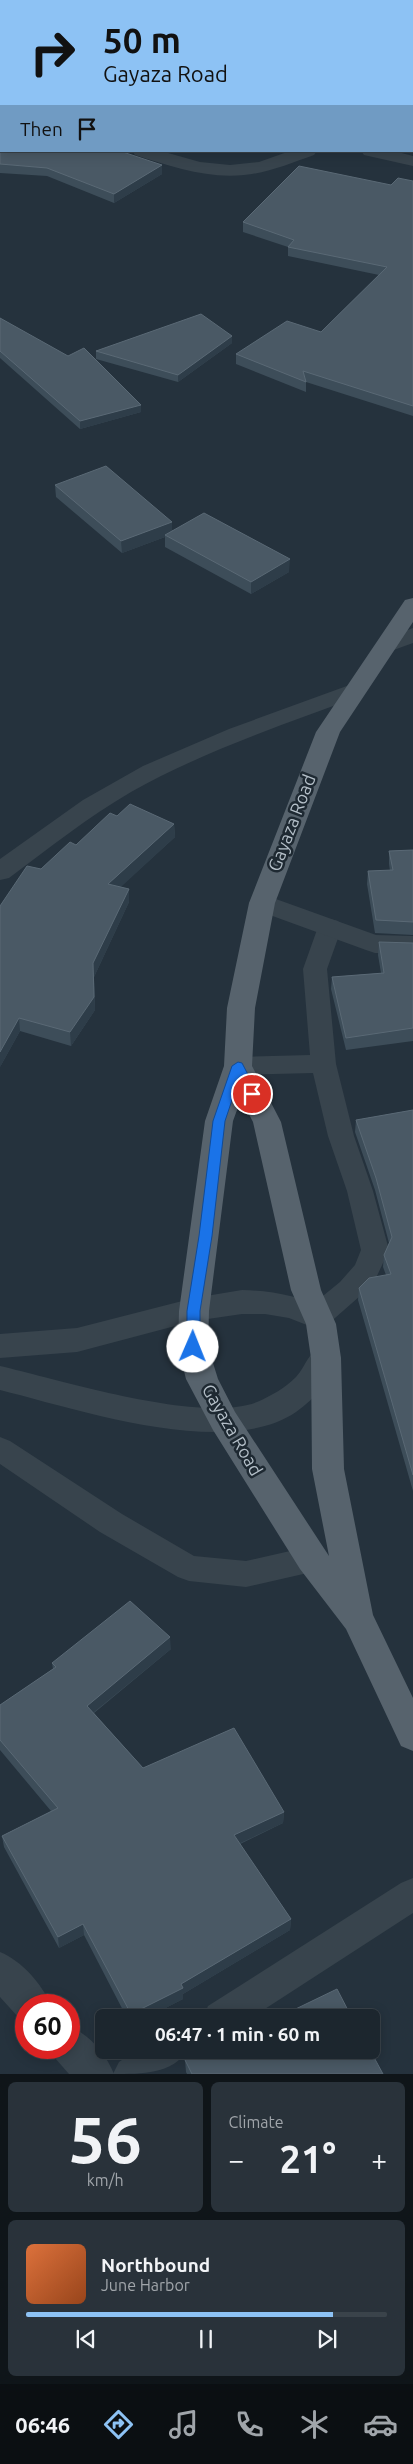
<!DOCTYPE html>
<html lang="en">
<head>
<meta charset="utf-8">
<style>
  :root { --surface:#1c262e; --page:#29323a; --text:#f1f3f6; --muted:#a0a5aa; --line:#3a434a; --accent:#8dc2f4 }
  body { margin:0; font-family:Ubuntu,sans-serif; background:var(--page); color:var(--text); height:100vh; display:flex; flex-direction:column; font-size:19px; white-space:nowrap }
  * { box-sizing:border-box; margin:0 }
  p { font-size:16px; color:var(--muted) }
  .icon { flex:none; width:28px; height:28px; fill:none; stroke:currentColor; stroke-width:2; stroke-linecap:round; stroke-linejoin:round }
  .map { position:relative; height:2074px; overflow:hidden }
  .side { display:flex; flex-direction:column; gap:8px; padding:8px; background:#0f1519; flex:1 }
  .side>* { flex:none }
  .guide { position:absolute; left:0px; top:0px; width:414px; height:152px; box-shadow:0 2px 12px #0003,0 0 0 1px var(--line); background:#8dc2f4; color:#111; overflow:hidden }
  .speed { position:absolute; left:15px; top:1994px; display:flex; gap:10px; font-size:25px; font-weight:700; text-align:center }
  .speed>* { display:grid; place-content:center; width:65px; height:65px; border-radius:50%; background:var(--surface); box-shadow:0 2px 12px #0003,0 0 0 1px var(--line); line-height:1 }
  .speed .limit { border:8px solid #d22; background:#fff; color:#111 }
  .pin { position:absolute; display:grid; place-items:center; width:42px; height:42px; color:#fff; margin:-21px; border:2px solid #fff; border-radius:50%; box-shadow:0 1px 5px #0007 }
  .me { position:absolute; width:55px; margin:-28px; rotate:1deg; stroke-linejoin:round; filter:drop-shadow(0 0 4px #0008) }
  .turn { display:flex; align-items:center; gap:18px; height:105px; padding:0 20px; font-size:22px }
  .turn .icon { width:65px; height:65px; stroke-width:2.5 }
  .turn b { display:block; font-size:35px; line-height:42px }
  .then { display:flex; align-items:center; height:48px; padding:0 20px; background:#0003; gap:10px; font-size:19px }
  .big { font-size:38px; font-weight:600; line-height:1.1 }
  .side .card { flex:1; display:flex; flex-direction:column; justify-content:center; gap:8px; min-width:0; padding:0 18px; border-radius:8px; background:var(--page) }
  .side .dial { align-items:center; gap:0 }
  .dial b { font-size:65px; line-height:1 }
  .song { display:flex; align-items:center; gap:15px }
  .cover { width:60px; height:60px; border-radius:8px; background:linear-gradient(135deg,hsl(20 70% 55%),hsl(20 70% 35%)) }
  .played { height:5px; border-radius:2px; background:linear-gradient(90deg,var(--accent) 85%,var(--line) 85%) }
  .keys { display:flex; justify-content:space-around; direction:ltr }
  .heat { display:flex; justify-content:space-between; align-items:center; font-size:28px; direction:ltr }
  .side .tiles { flex:1; display:grid; gap:8px; grid-template-columns:1fr 1fr }
  .card:last-child { grid-column:span 2 }
  .trip { position:absolute; left:95px; top:2009px; width:285px; height:50px; border-radius:8px; background:var(--surface); box-shadow:0 2px 12px #0003,0 0 0 1px var(--line); font-weight:600; line-height:50px; text-align:center }
  .tab-bar { display:flex; height:80px; justify-content:space-around; align-items:center; background:#0b0f12; color:var(--muted) }
  .tab-bar .icon { width:35px; height:35px }
  .tab-bar .active { color:var(--accent) }
  .tab-bar b { font-size:22px; color:var(--text) }
  .map>svg:first-child { display:block }
</style>
</head>
<body>
<div class="map">
<svg width="413" height="2074" viewBox="0 0 413 2074">
  <rect width="100%" height="100%" fill="#25323d"/>
  <g fill="none" stroke-linecap="round" stroke-linejoin="round">
    <g fill="#38444d" fill-rule="evenodd">
      <polygon points="330,919 338,921 342,927 327,969 336,1064 354,1136 373,1191 389,1250 376,1278 360,1296 327,1325 317,1328 307,1325 303,1317 307,1309 340,1282 355,1265 361,1250 347,1191 328,1136 313,1073 238,1075 229,1072 225,1066 229,1060 238,1057 310,1055 303,969 318,927 322,921"/>
      <polygon points="0,1437 10,1441 122,1514 194,1556 246,1561 312,1546 323,1550 327,1559 323,1568 312,1572 246,1587 189,1581 178,1577 100,1532 0,1464"/>
      <polygon points="413,1878 413,1913 251,2018 203,2018 208,2006 401,1883"/>
      <path d="M 137,2050 L 187,2050 C 173,2074 142,2074 113,2074 L 119,2062 Z"/>
    </g>
    <g fill="#38444d" fill-rule="evenodd">
      <path d="M 132,151 L 161,151 L 200,162 L 230,165 L 259,162 L 290,151 L 317,151 L 314,155 C 291,163 268,173 244,175 C 207,179 170,166 135,155 Z"/>
      <polygon points="361,151 394,151 413,156 413,166 364,155"/>
      <polygon points="413,628 413,643 388,652 380,650 376,645 380,640"/>
      <path d="M 355,683 L 363,685 L 367,690 L 363,695 C 285,724 204,751 131,792 C 88,817 49,848 9,878 L 0,880 L 0,859 L 83,800 L 143,766 L 229,729 Z"/>
      <polygon points="262,894 376,935 413,936 413,954 375,953 366,950 253,909 249,903 253,897"/>
      <path d="M 0,1952 C 22,1961 42,1984 51,2005 L 26,2005 L 26,2021 L 19,2018 L 0,1997 Z"/>
      <path d="M 69,2026 C 90,2035 106,2054 114,2074 L 69,2074 L 55,2058 L 51,2048 L 69,2048 Z"/>
    </g>
    <g fill="#38444d" fill-rule="evenodd">
      <path d="M 242,1290 C 273,1291 299,1296 328,1309 L 332,1317 L 328,1325 L 317,1329 L 289,1318 L 265,1314 L 242,1314 L 194,1321 L 77,1352 L 0,1358 L 0,1334 L 77,1328 L 194,1298 Z"/>
      <path d="M 326,1346 L 337,1349 L 341,1358 C 330,1380 316,1398 296,1412 C 226,1460 77,1409 0,1390 L 0,1366 C 61,1380 200,1424 257,1402 C 271,1396 285,1388 296,1377 C 308,1364 306,1352 326,1346 Z"/>
    </g>
    <path fill="#57636d" fill-rule="evenodd" d="M 413,598 L 413,622 L 340,732 L 275,903 L 255,1008 L 252,1066 L 281,1122 L 321,1290 L 336,1324 L 341,1358 L 344,1469 L 373,1615 L 413,1698 L 413,1751 L 401,1746 L 346,1629 L 300,1569 L 213,1430 L 186,1379 L 178,1347 L 179,1311 L 205,1121 L 224,1066 L 227,1008 L 249,903 L 316,732 L 405,600 ZM 241,1099 L 253,1122 L 291,1290 L 306,1324 L 311,1358 L 312,1469 L 329,1556 L 235,1412 L 218,1379 L 208,1347 L 209,1311 L 233,1121 Z"/>
  </g>
  <g fill="#3d4d59">
    <polygon points="0,112 162,165 162,174 114,203 47,176 0,173"/>
    <polygon points="413,181 413,416 306,382 306,392 236,364 236,354 321,332 379,275 288,256 288,247 243,232 243,222 391,185"/>
    <polygon points="0,318 141,412 80,429 0,358"/>
    <polygon points="232,343 178,382 96,359 96,351"/>
    <polygon points="55,485 172,530 289,572 251,594 165,547 165,537 122,553 56,497"/>
    <polygon points="117,816 174,824 175,837 120,887 129,889 129,902 94,977 95,1010 71,1046 20,1031 0,1067 41,869"/>
    <polygon points="413,850 413,935 375,933 367,884 368,871 390,871 389,864 389,851"/>
    <polygon points="379,942 413,943 413,1041 346,1050 331,989 332,977 381,973 378,955"/>
    <polygon points="413,1110 413,1491 358,1300 359,1288 386,1275 383,1267 384,1255 389,1243 375,1190 355,1132 356,1120"/>
    <polygon points="171,1649 94,1713 143,1768 284,1812 283,1823 240,1844 291,1919 290,1930 183,1994 183,1999 146,2018 127,2018 84,1935 59,1948 4,1847 2,1836 51,1811 0,1750 0,1705 53,1669 52,1663"/>
    <polygon points="185,2060 383,2074 187,2074 186,2072"/>
  </g>
  <g fill="#2e3d49">
    <polygon points="237,0 253,0 251,1 235,1"/>
    <polygon points="162,165 162,174 114,203 114,194"/>
    <polygon points="232,336 232,343 178,382 178,375"/>
    <polygon points="141,405 141,412 80,429 80,421"/>
    <polygon points="172,522 172,534 165,535 165,537 122,553 121,541"/>
    <polygon points="290,559 289,572 251,594 251,582"/>
    <polygon points="174,824 175,837 109,898 108,884"/>
    <polygon points="129,889 129,902 94,977 95,1010 71,1046 70,1032 93,963"/>
    <polygon points="19,1018 20,1031 0,1067 0,1052"/>
    <polygon points="170,1637 171,1649 88,1717 87,1706"/>
    <polygon points="284,1812 283,1823 234,1846 234,1835"/>
    <polygon points="291,1919 290,1930 183,1994 183,1999 146,2018 131,2018 131,2014"/>
    <polygon points="83,1924 84,1935 59,1948 58,1937"/>
  </g>
  <g fill="#4a5965" stroke="#5a6975">
    <polygon points="0,0 237,0 235,1 1,1 1,32 0,33"/>
    <polygon points="0,112 1,112 1,151 120,151 162,165 114,194 47,168 0,164"/>
    <polygon points="299,166 391,185 398,178 413,181 413,406 303,371 306,382 236,354 287,321 321,332 387,267 288,247 294,240 243,222"/>
    <polygon points="201,314 232,336 178,375 96,351"/>
    <polygon points="0,318 68,356 84,348 141,405 80,421 0,351"/>
    <polygon points="106,466 172,522 121,541 55,485"/>
    <polygon points="204,513 290,559 251,582 165,535"/>
    <polygon points="130,804 174,824 108,884 129,889 93,963 94,997 70,1032 19,1018 0,1052 0,906 27,866 41,869 70,842 76,845 110,813 117,816"/>
    <polygon points="413,850 413,922 376,920 368,871 393,870 389,851"/>
    <polygon points="379,942 413,943 413,1028 346,1038 332,977 384,973"/>
    <polygon points="413,1110 413,1475 359,1288 369,1278 391,1274 384,1255 392,1237 376,1178 356,1120"/>
    <polygon points="130,1601 170,1637 87,1706 143,1768 234,1728 284,1812 234,1835 291,1919 181,1984 183,1988 131,2014 83,1924 58,1937 2,1836 58,1808 0,1740 0,1705 56,1667 52,1663"/>
    <polygon points="337,1989 352,2018 277,2018"/>
    <polygon points="207,2050 370,2050 383,2074 192,2074 185,2060"/>
  </g>
  <polygon fill="#1a73e8" stroke="#114b97" points="238,1062 242,1063 258,1094 252,1098 248,1097 239,1079 225,1121 212,1236 200,1311 200,1347 193,1352 187,1347 187,1311 199,1236 213,1121 232,1066"/>
  <g text-anchor="middle" stroke-width="5" stroke-linejoin="round" paint-order="stroke">
    <g font-size="18" fill="#b4bfc8" stroke="#1e2932">
      <text transform="translate(292 823) rotate(-69)" y="6">Gayaza Road</text>
      <text transform="translate(232 1430) rotate(60)" y="6">Gayaza Road</text>
    </g>
  </g>
</svg>
<div class="speed"><div class="limit">60</div></div>
<div class="pin" style="left:252px;top:1094px;background:#d93025"><svg class="icon" aria-label="arrive" viewBox="0 0 24 24"><path d="M6 21V4h12l-3 4 3 4H6"/></svg></div>
<svg class="me" style="left:193px;top:1347px" viewBox="-20 -20 40 40"><circle r="19" fill="#fff"/><path d="M0-13L10 11 0 6-10 11z" fill="#1a73e8"/></svg>
<div class="trip">06:47 · 1 min · 60 m</div>
<div class="guide">
<div class="turn"><svg class="icon" aria-label="right" viewBox="0 0 24 24"><path d="M7 20v-9h11M14 6l5 5-5 5"/></svg><div><b>50 m</b>Gayaza Road</div></div>
<div class="then">Then<svg class="icon" aria-label="arrive" viewBox="0 0 24 24"><path d="M6 21V4h12l-3 4 3 4H6"/></svg></div>
</div>
</div>
<section class="side">
<div class="tiles">
<div class="card dial"><b>56</b><p>km/h</p></div>
<div class="card"><p>Climate</p>
<div class="heat"><a>−</a><b class="big">21°</b><a>+</a></div>
</div>
<div class="card">
<div class="song"><i class="cover"></i><div><b>Northbound</b><p>June Harbor</p></div></div>
<div class="played"></div>
<div class="keys"><svg class="icon" aria-label="previous" viewBox="0 0 24 24"><path d="M18 5L8 12l10 7zM5 5v14"/></svg><svg class="icon" aria-label="pause" viewBox="0 0 24 24"><path d="M8 5v14M16 5v14"/></svg><svg class="icon" aria-label="next" viewBox="0 0 24 24"><path d="M6 5l10 7-10 7zM19 5v14"/></svg></div>
</div>
</div>
</section>
<nav class="tab-bar">
<b>06:46</b>
<svg class="icon active" aria-label="directions" viewBox="0 0 24 24"><path d="M12 3l9 9-9 9-9-9zM9 14v-3h6M13 9l2 2-2 2"/></svg>
<svg class="icon" aria-label="music" viewBox="0 0 24 24"><path d="M9 18V5l10-2v13"/><circle cx="6" cy="18" r="3"/><circle cx="16" cy="16" r="3"/></svg>
<svg class="icon" aria-label="phone" viewBox="0 0 24 24"><path d="M5 4h4l2 5-3 2q2 4 5 5l2-3 5 2v4C11 20 4 13 5 4z"/></svg>
<svg class="icon" aria-label="climate" viewBox="0 0 24 24"><path d="M12 3v18M4 7l16 10M4 17L20 7"/></svg>
<svg class="icon" aria-label="car" viewBox="0 0 24 24"><path d="M5 17H2v-5l4-1 3-4h7l3 4 3 1v5h-3M9 17h6M6 11h13"/><circle cx="7" cy="17" r="2"/><circle cx="17" cy="17" r="2"/></svg>
</nav>
</body>
</html>
